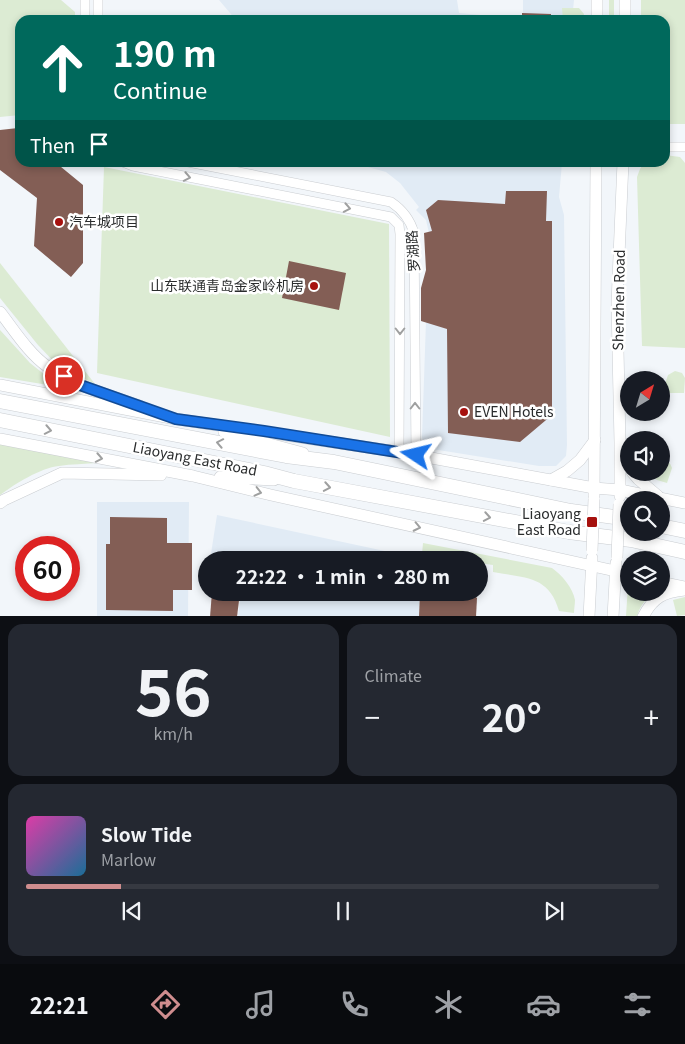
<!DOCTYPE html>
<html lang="en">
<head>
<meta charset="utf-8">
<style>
  :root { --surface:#171b24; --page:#242831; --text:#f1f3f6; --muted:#9ea1a6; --line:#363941; --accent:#cf8d8e }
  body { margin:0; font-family:Georgia,"Noto Sans SC",serif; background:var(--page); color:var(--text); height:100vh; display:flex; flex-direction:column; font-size:19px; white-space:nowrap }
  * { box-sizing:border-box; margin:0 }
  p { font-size:16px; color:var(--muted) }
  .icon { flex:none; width:28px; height:28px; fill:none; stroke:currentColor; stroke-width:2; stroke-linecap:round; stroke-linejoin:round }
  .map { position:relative; height:616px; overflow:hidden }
  .sheet { display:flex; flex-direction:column; gap:8px; padding:8px; background:#0d0f14; flex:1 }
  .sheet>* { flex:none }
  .guide { position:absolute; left:15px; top:15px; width:655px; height:152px; border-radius:15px; box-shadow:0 2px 8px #0003; background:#00695c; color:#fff; overflow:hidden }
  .needle { width:32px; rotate:38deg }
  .buttons { position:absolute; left:620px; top:371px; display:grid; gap:10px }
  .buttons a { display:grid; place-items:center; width:50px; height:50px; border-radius:50%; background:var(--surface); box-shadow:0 2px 8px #0003; font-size:25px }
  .speed { position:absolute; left:15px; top:536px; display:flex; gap:10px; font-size:25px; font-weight:700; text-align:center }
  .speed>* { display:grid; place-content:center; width:65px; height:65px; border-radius:50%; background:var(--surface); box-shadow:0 2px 8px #0003; line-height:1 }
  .speed .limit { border:8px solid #d22; background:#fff; color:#111 }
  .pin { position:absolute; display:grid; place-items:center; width:42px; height:42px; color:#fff; margin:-21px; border:2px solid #fff; border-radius:50%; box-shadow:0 1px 5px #0007 }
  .me { position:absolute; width:55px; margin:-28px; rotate:280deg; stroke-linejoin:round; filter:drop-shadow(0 0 4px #0008) }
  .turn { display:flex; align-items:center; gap:18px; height:105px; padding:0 15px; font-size:22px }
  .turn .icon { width:65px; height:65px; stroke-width:2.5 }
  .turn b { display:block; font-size:35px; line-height:42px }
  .then { display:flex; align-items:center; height:48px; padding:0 15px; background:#0003; gap:10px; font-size:19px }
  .big { font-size:38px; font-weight:700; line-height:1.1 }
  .sheet .widget { flex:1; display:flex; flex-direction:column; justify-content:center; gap:8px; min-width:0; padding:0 18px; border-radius:15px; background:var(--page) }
  .sheet .dial { align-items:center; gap:0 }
  .dial b { font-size:65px; line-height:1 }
  .song { display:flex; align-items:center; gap:15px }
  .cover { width:60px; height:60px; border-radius:8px; background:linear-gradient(135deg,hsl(320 70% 55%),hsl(200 70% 35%)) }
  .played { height:5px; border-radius:2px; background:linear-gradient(90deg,var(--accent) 15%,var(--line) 15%) }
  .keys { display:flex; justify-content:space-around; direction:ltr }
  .heat { display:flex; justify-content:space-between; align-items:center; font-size:28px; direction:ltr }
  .sheet .tiles { flex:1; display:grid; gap:8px; grid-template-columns:1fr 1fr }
  .widget:last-child { grid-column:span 2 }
  .trip { position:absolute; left:198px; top:551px; width:290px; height:50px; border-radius:25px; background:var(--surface); box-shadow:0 2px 8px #0003; font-weight:700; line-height:50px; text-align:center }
  .dock { display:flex; height:80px; justify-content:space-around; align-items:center; background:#090b0e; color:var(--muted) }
  .dock .icon { width:35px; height:35px }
  .dock .current { color:var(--accent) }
  .dock b { font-size:22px; color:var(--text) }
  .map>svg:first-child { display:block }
</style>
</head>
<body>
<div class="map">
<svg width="685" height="617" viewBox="0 0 685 617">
  <rect width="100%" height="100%" fill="#f2f6fa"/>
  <g fill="#e1ebf5">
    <polygon points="219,0 457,0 459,13 523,19 523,0 574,0 572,20 236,20"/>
    <polygon points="355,163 562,163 559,197 564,215 567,445 566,456 556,466 539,466 432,449 426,444 422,438 429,233 426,220 416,210 419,207 400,183 386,172 357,164"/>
    <polygon points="97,502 189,502 188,616 97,617"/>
    <polygon points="217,515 422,559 422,560 210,560"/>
    <polygon points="241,593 420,593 419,616 238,616"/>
  </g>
  <g fill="#dcebd3">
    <polygon points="0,0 61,0 75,12 75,20 20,20 20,115 0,117"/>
    <rect x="609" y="0" width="5" height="20"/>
    <polygon points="641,0 685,0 685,124 665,124 665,20 641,20"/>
    <polygon points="562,8 579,8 584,14 583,20 563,20"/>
    <polygon points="665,155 680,157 685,163 685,348 642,346 637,177 640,169 644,163 665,162"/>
    <polygon points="104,167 389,224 390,437 97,373"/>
    <polygon points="0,263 95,384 59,367 38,345 0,298"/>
    <polygon points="0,330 30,363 60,387 0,377"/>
    <polygon points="675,371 682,373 685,378 684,393 666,393 665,384 668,375"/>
    <path d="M 0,444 L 98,463 C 85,464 71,464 59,466 C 40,468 15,484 0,495 Z"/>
    <path d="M 661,458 C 667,459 670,462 672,468 L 667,483 L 657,480 L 647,473 L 661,472 Z"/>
    <path d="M 423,543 L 552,568 C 562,575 573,588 575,600 C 575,604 574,609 574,613 L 559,611 C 549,575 524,578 493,572 L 493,565 L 479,563 L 479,560 L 460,560 L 422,554 Z"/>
    <path d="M 628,585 L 629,592 L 653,593 C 645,600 640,606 637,616 L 626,616 Z"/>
    <polygon points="685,597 685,615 677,616 673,600"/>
  </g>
  <g fill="#835e55">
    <polygon points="522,13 551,14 551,20 522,20"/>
    <polygon points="18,128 20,147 20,162 55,162 83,185 83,263 71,277 34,246 37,198 0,170 0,130"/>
    <polygon points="506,191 547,191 546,221 552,221 552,415 520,442 448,433 447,329 421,321 421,288 426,270 424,233 432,231 426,210 438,200 505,204"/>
    <polygon points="289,261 346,273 339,310 282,298"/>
    <polygon points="110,517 167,518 167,543 192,543 192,590 173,590 173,611 106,610 106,544 110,544"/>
    <polygon points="212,592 240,592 237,617 210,617"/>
    <polygon points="420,592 469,592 477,598 476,617 419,617"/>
  </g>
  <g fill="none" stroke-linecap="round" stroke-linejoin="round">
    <defs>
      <g id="minor">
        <polyline points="85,20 85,0"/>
        <polyline points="98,20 98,0"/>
        <polyline points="665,147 685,147"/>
        <polyline points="123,162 133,166 391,217 399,225 400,234 399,452"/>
        <path d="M 188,162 L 391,202 C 403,210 410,219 414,233 L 416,455"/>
      </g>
      <g id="major">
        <polyline points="597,20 597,0"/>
        <polyline points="625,20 625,0"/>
        <path d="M 0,312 C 14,330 29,354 48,367 C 75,386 109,395 140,406"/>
        <polyline points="0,385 176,419 399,452 594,488 620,490 685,503"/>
        <polyline points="224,432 303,453"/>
        <polyline points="0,439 193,476 271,495 629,574"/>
        <polyline points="632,472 638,479 658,496"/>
        <polyline points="220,477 274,480"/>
        <polyline points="551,480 567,471 580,460 595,440"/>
        <polyline points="594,496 596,162"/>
        <polyline points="620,496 620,443 617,303 623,162"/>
        <polyline points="0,503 4,500 62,473 161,475"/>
        <polyline points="661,582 684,587"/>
        <polyline points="589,617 592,558"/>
        <polyline points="613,617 616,563"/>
        <path d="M 643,617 C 653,597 664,592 685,590"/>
      </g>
      <g id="highway">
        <polyline points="0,401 286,456 334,462 571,511 629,519"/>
        <polyline points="0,420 264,473 294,481 569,532 631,540 685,552"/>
        <polyline points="661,526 685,531"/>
      </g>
    </defs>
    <use href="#minor" stroke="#cacdd1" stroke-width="10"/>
    <use href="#major" stroke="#cacdd1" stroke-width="12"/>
    <use href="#highway" stroke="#cacdd1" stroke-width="15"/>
    <use href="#minor" stroke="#fff" stroke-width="9"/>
    <use href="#major" stroke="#fff" stroke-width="11"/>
    <use href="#highway" stroke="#fff" stroke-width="14"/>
    <defs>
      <g id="major-bridge">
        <polyline points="592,551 594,499"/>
        <polyline points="617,558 619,504"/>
      </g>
    </defs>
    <use href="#major-bridge" stroke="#cacdd1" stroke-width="12" stroke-linecap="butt"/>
    <use href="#major-bridge" stroke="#fff" stroke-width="11"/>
  </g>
  <defs><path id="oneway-chevron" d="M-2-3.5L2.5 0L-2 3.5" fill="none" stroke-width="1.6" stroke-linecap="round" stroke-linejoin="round" transform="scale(1.25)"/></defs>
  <g stroke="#9fa0a0">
    <use href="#oneway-chevron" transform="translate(187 177) rotate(11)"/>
    <use href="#oneway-chevron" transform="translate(347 208) rotate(11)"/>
    <use href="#oneway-chevron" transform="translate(400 331) rotate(90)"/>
    <use href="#oneway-chevron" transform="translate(415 406) rotate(-90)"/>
    <use href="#oneway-chevron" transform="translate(48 430) rotate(11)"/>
    <use href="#oneway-chevron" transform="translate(220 443) rotate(-169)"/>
    <use href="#oneway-chevron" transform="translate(99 458) rotate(11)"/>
    <use href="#oneway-chevron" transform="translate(327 487) rotate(10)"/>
    <use href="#oneway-chevron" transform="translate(258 492) rotate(14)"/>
    <use href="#oneway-chevron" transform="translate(487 517) rotate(10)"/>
    <use href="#oneway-chevron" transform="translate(417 527) rotate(12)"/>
  </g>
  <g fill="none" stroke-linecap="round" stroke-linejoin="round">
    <defs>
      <polyline id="route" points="64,376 80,385 176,419 264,431 416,455"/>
    </defs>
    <use href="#route" stroke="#114b97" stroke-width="12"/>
    <use href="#route" stroke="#1a73e8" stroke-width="9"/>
  </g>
  <g fill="#a6110e" stroke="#fff" stroke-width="2">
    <circle cx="59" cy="222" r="5"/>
    <circle cx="314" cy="286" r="5"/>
    <circle cx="464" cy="412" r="5"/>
    <rect x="586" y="516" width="12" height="12" rx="2.5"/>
  </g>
  <g text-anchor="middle" stroke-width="5" stroke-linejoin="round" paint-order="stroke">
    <g font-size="14" fill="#2a2c2d" stroke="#fff" text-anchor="start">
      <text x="69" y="227">汽车城项目</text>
      <text x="304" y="291" text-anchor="end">山东联通青岛金家岭机房</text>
      <text x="474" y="417">EVEN Hotels</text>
      <text x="581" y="519" text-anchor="end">Liaoyang<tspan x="581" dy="16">East Road</tspan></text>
    </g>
    <g font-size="14" fill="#2a2c2d" stroke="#fff">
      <text transform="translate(413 251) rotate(-94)" y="5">罗湖路</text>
      <text transform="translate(619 300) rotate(-89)" y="5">Shenzhen Road</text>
      <text transform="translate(195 459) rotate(11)" y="5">Liaoyang East Road</text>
    </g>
  </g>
</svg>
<div class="buttons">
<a><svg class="needle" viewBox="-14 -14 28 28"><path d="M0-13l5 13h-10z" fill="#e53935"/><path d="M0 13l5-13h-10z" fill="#9ea1a6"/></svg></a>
<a><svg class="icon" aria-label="sound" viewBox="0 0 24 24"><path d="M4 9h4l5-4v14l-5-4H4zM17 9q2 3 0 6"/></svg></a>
<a><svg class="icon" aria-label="search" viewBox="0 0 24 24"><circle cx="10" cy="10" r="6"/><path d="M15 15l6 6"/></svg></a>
<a><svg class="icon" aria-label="layers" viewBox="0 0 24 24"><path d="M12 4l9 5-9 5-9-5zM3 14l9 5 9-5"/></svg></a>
</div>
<div class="speed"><div class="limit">60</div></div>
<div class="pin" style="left:64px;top:376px;background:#d93025"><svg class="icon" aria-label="arrive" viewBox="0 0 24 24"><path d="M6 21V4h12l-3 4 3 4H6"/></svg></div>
<svg class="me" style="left:416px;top:455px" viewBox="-20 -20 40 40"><path d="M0-17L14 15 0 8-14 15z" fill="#1a73e8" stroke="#fff" stroke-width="4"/></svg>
<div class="trip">22:22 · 1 min · 280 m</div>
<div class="guide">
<div class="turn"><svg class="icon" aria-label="ahead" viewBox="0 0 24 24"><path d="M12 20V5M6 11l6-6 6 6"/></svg><div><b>190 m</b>Continue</div></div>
<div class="then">Then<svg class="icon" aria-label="arrive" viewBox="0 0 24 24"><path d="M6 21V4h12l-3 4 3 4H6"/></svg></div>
</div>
</div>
<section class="sheet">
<div class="tiles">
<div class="widget dial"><b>56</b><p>km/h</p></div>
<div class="widget"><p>Climate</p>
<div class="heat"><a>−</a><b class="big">20°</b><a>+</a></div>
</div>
<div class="widget">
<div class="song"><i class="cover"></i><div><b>Slow Tide</b><p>Marlow</p></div></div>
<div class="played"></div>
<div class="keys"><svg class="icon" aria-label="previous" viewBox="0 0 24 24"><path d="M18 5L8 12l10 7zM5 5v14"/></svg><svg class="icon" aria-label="pause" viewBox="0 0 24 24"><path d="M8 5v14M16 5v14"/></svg><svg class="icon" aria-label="next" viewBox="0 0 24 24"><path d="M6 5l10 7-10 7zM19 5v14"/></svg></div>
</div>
</div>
</section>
<nav class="dock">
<b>22:21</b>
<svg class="icon current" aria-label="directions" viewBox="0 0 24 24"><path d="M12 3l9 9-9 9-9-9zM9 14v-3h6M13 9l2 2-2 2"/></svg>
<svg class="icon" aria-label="music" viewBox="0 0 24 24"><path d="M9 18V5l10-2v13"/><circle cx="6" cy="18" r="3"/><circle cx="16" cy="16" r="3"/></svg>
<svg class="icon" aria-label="phone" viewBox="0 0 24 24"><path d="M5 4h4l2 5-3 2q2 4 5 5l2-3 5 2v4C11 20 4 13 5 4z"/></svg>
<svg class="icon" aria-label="climate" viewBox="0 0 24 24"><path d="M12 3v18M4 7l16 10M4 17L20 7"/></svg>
<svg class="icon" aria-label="car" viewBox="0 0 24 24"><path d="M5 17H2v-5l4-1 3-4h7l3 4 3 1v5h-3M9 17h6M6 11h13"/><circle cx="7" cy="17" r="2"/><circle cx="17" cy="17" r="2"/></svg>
<svg class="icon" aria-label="filters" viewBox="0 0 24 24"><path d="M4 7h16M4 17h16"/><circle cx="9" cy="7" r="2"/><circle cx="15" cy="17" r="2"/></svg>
</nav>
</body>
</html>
